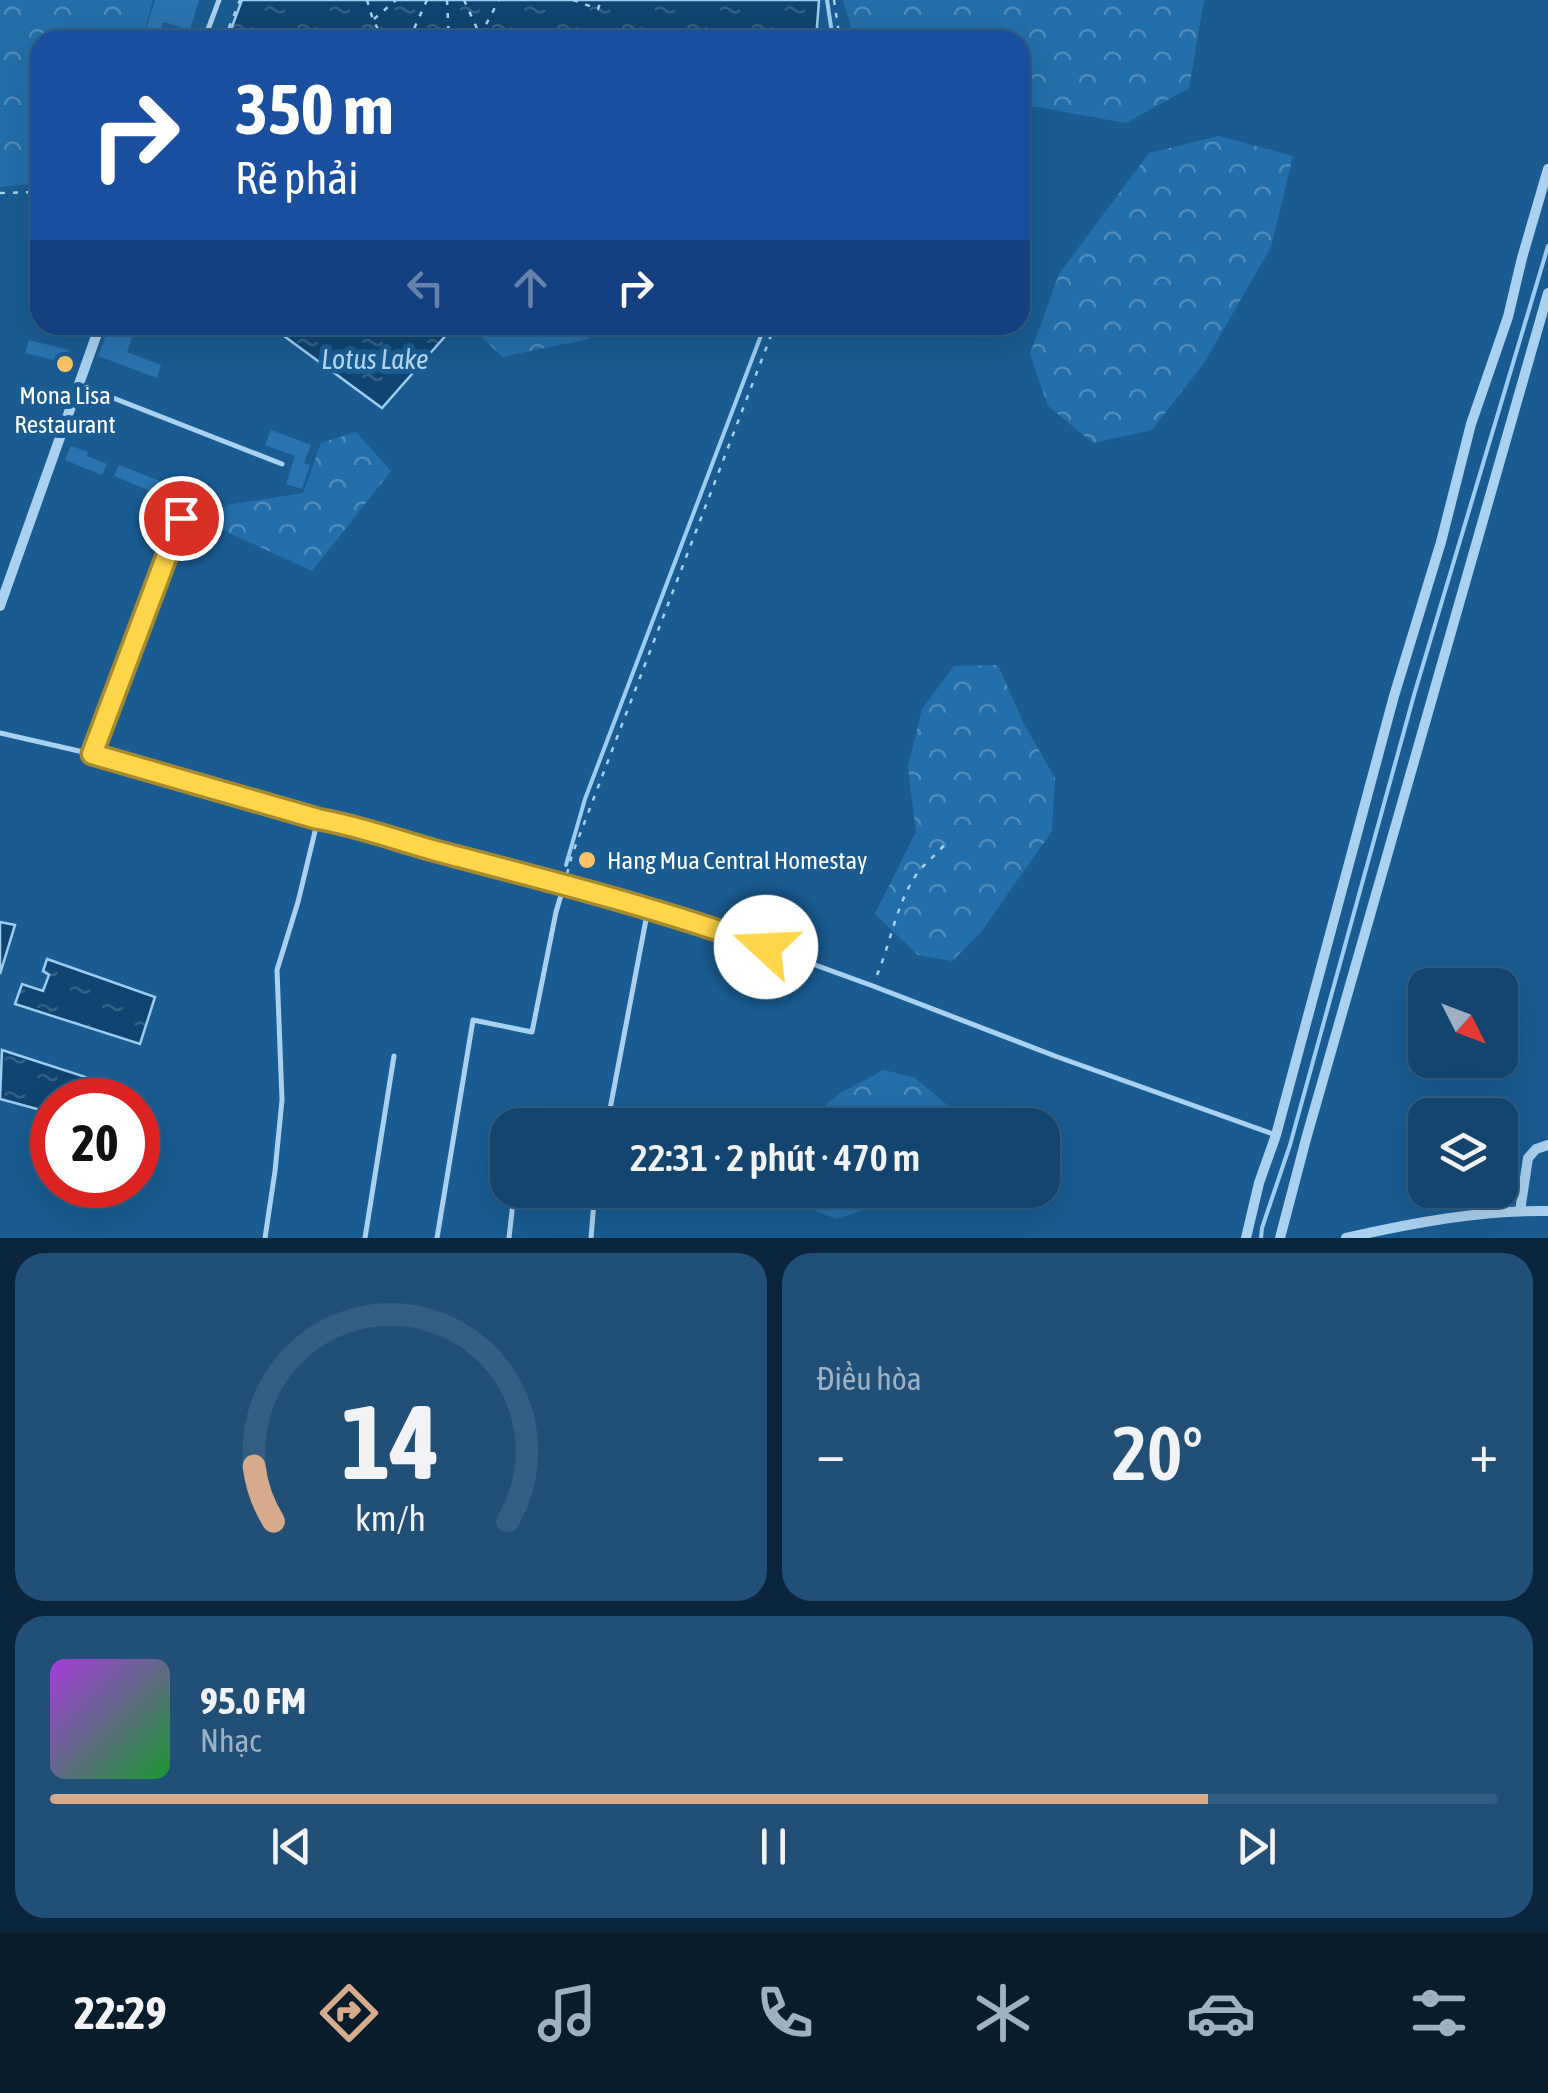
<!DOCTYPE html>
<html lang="vi">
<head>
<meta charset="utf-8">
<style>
  :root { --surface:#14456e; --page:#214f76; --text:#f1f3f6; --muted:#9db1c2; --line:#335d81; --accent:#d6ab8b }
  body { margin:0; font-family:"Asap Condensed",sans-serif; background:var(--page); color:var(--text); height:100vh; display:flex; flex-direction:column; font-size:38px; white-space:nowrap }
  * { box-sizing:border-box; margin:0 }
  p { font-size:32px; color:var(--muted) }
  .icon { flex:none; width:55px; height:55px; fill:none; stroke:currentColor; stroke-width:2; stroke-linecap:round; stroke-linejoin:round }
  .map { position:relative; height:1238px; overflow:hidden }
  .sheet { display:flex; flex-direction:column; gap:15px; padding:15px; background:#0b263c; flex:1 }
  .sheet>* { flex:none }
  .banner { position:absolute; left:30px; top:30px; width:1000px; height:305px; border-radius:30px; box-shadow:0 10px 40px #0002,0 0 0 2px var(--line); background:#1a4fa0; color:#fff; overflow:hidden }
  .needle { width:65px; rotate:132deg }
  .buttons { position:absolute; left:1408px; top:968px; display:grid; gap:20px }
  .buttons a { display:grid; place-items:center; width:110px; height:110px; border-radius:20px; background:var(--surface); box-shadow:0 10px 40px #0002,0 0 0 2px var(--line); font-size:50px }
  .speed { position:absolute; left:30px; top:1078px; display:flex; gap:20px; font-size:50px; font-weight:700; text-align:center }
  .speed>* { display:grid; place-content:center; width:130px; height:130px; border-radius:50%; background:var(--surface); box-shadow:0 10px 40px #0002,0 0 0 2px var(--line); line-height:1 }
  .speed .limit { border:15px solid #d22; background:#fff; color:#111 }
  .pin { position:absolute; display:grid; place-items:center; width:85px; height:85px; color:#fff; margin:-42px; border:5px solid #fff; border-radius:50%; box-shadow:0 2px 10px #0007 }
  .me { position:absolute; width:110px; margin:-55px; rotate:290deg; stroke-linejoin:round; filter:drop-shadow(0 0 8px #0008) }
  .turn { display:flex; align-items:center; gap:35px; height:210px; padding:0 40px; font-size:45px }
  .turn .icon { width:130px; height:130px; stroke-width:2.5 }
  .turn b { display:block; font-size:70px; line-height:85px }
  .lanes { display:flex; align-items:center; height:95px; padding:0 40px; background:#0003; justify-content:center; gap:50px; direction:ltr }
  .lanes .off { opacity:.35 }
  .big { font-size:75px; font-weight:600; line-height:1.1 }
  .sheet .widget { flex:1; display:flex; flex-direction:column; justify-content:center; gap:15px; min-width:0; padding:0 35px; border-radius:30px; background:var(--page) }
  .sheet .dial { align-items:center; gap:0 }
  .dial svg { height:260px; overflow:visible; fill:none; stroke:var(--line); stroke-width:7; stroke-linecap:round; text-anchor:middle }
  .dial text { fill:var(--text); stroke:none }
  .song { display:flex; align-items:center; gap:30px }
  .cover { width:120px; height:120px; border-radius:15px; background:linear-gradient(135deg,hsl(280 70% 55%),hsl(130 70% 35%)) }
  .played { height:10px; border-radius:5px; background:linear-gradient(90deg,var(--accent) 80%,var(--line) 80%) }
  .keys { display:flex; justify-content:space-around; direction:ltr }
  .heat { display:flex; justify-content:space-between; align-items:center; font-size:55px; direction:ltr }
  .sheet .tiles { flex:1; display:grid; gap:15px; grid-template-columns:1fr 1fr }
  .widget:last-child { grid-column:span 2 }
  .trip { position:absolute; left:490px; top:1108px; width:570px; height:100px; border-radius:30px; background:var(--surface); box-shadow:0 10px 40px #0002,0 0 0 2px var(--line); font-weight:600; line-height:100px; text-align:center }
  .tabs { display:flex; height:160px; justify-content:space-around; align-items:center; background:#081c2c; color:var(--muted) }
  .tabs .icon { width:70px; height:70px }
  .tabs .active { color:var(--accent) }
  .tabs b { font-size:45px; color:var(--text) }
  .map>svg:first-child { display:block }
</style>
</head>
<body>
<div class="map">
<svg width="1548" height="1238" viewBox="0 0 1548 1238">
  <defs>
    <pattern id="forest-crowns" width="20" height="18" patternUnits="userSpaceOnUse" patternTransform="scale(2.5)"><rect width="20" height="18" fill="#236fab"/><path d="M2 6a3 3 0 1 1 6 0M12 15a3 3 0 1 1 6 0" fill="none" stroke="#4f8cbc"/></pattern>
    <pattern id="water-ripples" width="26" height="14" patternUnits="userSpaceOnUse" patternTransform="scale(2.5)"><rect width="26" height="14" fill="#114470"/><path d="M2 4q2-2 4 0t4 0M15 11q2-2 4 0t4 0" fill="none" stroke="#356085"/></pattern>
  </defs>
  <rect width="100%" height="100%" fill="#1a5c92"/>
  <g fill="url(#forest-crowns)">
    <polygon points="0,0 153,0 142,40 40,40 40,183 0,187"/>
    <polygon points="843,0 1204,0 1189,88 1126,123 1020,104 1020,40 855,40"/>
    <polygon points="1219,136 1293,156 1271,247 1204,363 1152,430 1093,443 1048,406 1030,354 1059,274 1149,153"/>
    <polygon points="470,325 602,325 588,339 502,357"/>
    <polygon points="356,432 391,471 312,571 212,525 227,505 303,493 321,443"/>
    <polygon points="998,665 1024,724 1055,778 1052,831 981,932 952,961 918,955 875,914 916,832 908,767 922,709 954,666"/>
    <polygon points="884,1070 915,1078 958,1114 956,1125 802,1125 840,1093"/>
    <polygon points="795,1190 925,1190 836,1219 798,1204"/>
  </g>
  <g fill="url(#water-ripples)" stroke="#9dcdf1" stroke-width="2.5">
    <polygon points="242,0 819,0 816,40 227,40"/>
    <polygon points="269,325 455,325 382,408"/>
    <polygon points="0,922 15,925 0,974"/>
    <polygon points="47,959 155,997 140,1044 15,1004 22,984 43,991 49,975 43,971"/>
    <polygon points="2,1050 98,1081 92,1100 52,1100 52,1113 0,1099"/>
  </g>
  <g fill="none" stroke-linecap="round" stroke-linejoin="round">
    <g stroke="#9dcdf1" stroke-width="4">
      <polyline points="827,0 833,40"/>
      <polyline points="566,865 585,799 765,325"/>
      <polyline points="1261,1238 1262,1228 1290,1145 1414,695 1548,246"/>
    </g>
  </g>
  <g fill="#2974b0">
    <polygon points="155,0 199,0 190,30 163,22 159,33 146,29"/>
    <polygon points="110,325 134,333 127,352 161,365 157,378 98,356"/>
    <polygon points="29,340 69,350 66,363 25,353"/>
    <polygon points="271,430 311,445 304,463 310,465 302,489 286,484 295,456 265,445"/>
    <polygon points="71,446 88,452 87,456 107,464 102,475 65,460"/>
    <polygon points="119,465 180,489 175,501 114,476"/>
  </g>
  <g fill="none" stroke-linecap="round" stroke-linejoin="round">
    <g stroke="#aad1ef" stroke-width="2.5" stroke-dasharray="5 8" stroke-linecap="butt">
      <polyline points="367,0 373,20 384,40"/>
      <polyline points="447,0 449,40"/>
      <polyline points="464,0 480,35"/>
      <polyline points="573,0 598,9 601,0"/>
      <polyline points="834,0 840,40"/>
      <polyline points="374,19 396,0"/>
      <polyline points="224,40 240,0"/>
      <polyline points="409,40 427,0"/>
      <polyline points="468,40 480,36 499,0"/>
      <polyline points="0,193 40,192"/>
      <polyline points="567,874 572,855 775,325"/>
      <path d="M 877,975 C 891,942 897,900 919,871 C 928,860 939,853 947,841"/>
    </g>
    <g stroke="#aad1ef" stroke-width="5">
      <polyline points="204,40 219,0"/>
      <polyline points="80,385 282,464"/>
      <polyline points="0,733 92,754 318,819 351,825 433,850 539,877 571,888 694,921 873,986 1055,1056 1273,1134"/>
      <polyline points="92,754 181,518"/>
      <polyline points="607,1125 648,909"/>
      <polyline points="265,1238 275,1171 282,1100 277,970 298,902 318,819"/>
      <polyline points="365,1238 394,1056"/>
      <polyline points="437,1238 473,1020 532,1032 556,912 564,885"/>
      <polyline points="509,1238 513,1202"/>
      <polyline points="591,1238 595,1190"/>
    </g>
    <g stroke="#aad1ef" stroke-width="10">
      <polyline points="0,606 100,325"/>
      <polyline points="1520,1211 1528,1158 1536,1149 1548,1145"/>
      <polyline points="1246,1238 1259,1183 1276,1135 1394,696 1441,542 1471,424 1508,317 1522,258 1548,169"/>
      <polyline points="1280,1238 1306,1139 1548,293"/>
      <path d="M 1346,1238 C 1412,1223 1480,1210 1548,1211"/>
    </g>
  </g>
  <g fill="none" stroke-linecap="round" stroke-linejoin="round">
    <defs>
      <path id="route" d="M 181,518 L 92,754 L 318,819 C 359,826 396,840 436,851 C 547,880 658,908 766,947"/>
    </defs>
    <use href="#route" stroke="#a68a30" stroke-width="25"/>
    <use href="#route" stroke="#ffd54a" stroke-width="18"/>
  </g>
  <g fill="#ffc368" stroke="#1a5c92" stroke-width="4">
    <circle cx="65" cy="364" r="10"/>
    <circle cx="587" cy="860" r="10"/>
  </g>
  <g text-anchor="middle" stroke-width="10" stroke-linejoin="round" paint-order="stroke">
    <g font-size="25" fill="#fff" stroke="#1a5c92">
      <text x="65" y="404">Mona Lisa<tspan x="65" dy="29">Restaurant</tspan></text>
      <text x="607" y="869" text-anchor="start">Hang Mua Central Homestay</text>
    </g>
    <g font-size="28" font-style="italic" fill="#b6daf6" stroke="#1a5c92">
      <text x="375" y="369">Lotus Lake</text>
    </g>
  </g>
</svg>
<div class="buttons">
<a><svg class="needle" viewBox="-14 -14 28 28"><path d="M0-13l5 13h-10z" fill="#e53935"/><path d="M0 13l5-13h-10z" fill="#9db1c2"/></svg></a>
<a><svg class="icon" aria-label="layers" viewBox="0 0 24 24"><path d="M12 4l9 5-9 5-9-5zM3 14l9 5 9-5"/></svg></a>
</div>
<div class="speed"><div class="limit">20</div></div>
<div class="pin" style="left:181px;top:518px;background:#d93025"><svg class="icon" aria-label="arrive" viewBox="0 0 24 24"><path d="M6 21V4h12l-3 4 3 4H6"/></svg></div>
<svg class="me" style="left:766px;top:947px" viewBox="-20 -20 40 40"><circle r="19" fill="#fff"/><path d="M0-13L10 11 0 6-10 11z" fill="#ffd54a"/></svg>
<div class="trip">22:31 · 2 phút · 470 m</div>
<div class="banner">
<div class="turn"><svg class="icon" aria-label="right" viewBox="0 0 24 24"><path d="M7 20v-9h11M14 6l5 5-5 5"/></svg><div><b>350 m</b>Rẽ phải</div></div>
<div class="lanes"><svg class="icon off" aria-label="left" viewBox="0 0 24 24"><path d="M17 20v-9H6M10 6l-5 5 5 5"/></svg><svg class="icon off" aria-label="ahead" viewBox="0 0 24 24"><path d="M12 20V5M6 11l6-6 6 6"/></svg><svg class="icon" aria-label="right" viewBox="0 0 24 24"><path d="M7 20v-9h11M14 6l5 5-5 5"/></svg></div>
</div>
</div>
<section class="sheet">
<div class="tiles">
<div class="widget dial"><svg viewBox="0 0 100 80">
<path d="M14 69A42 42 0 1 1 86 69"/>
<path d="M14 69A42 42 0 0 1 8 52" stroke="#d6ab8b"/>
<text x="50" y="56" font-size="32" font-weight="700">14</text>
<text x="50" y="72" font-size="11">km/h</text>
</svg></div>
<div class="widget"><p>Điều hòa</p>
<div class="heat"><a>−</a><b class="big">20°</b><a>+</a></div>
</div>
<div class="widget">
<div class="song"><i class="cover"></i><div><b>95.0 FM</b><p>Nhạc</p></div></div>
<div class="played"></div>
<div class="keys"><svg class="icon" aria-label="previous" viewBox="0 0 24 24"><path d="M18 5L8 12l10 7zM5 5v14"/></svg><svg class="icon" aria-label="pause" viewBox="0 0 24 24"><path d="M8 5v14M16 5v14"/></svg><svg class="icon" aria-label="next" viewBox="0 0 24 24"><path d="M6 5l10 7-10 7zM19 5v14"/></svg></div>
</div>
</div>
</section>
<nav class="tabs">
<b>22:29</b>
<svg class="icon active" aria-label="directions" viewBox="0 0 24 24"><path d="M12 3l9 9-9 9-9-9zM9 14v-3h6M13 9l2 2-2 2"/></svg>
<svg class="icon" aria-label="music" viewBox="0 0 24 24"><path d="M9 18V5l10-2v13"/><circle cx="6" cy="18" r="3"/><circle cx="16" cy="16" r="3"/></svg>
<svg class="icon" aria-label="phone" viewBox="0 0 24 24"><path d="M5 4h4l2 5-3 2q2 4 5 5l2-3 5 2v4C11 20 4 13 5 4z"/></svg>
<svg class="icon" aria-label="climate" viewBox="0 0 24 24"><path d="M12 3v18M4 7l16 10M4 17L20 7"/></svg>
<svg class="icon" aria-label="car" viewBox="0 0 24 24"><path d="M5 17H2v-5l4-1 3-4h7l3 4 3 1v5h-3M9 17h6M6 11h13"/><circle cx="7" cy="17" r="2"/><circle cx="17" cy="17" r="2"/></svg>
<svg class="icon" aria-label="filters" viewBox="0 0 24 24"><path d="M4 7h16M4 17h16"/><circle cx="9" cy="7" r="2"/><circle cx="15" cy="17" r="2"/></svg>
</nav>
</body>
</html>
